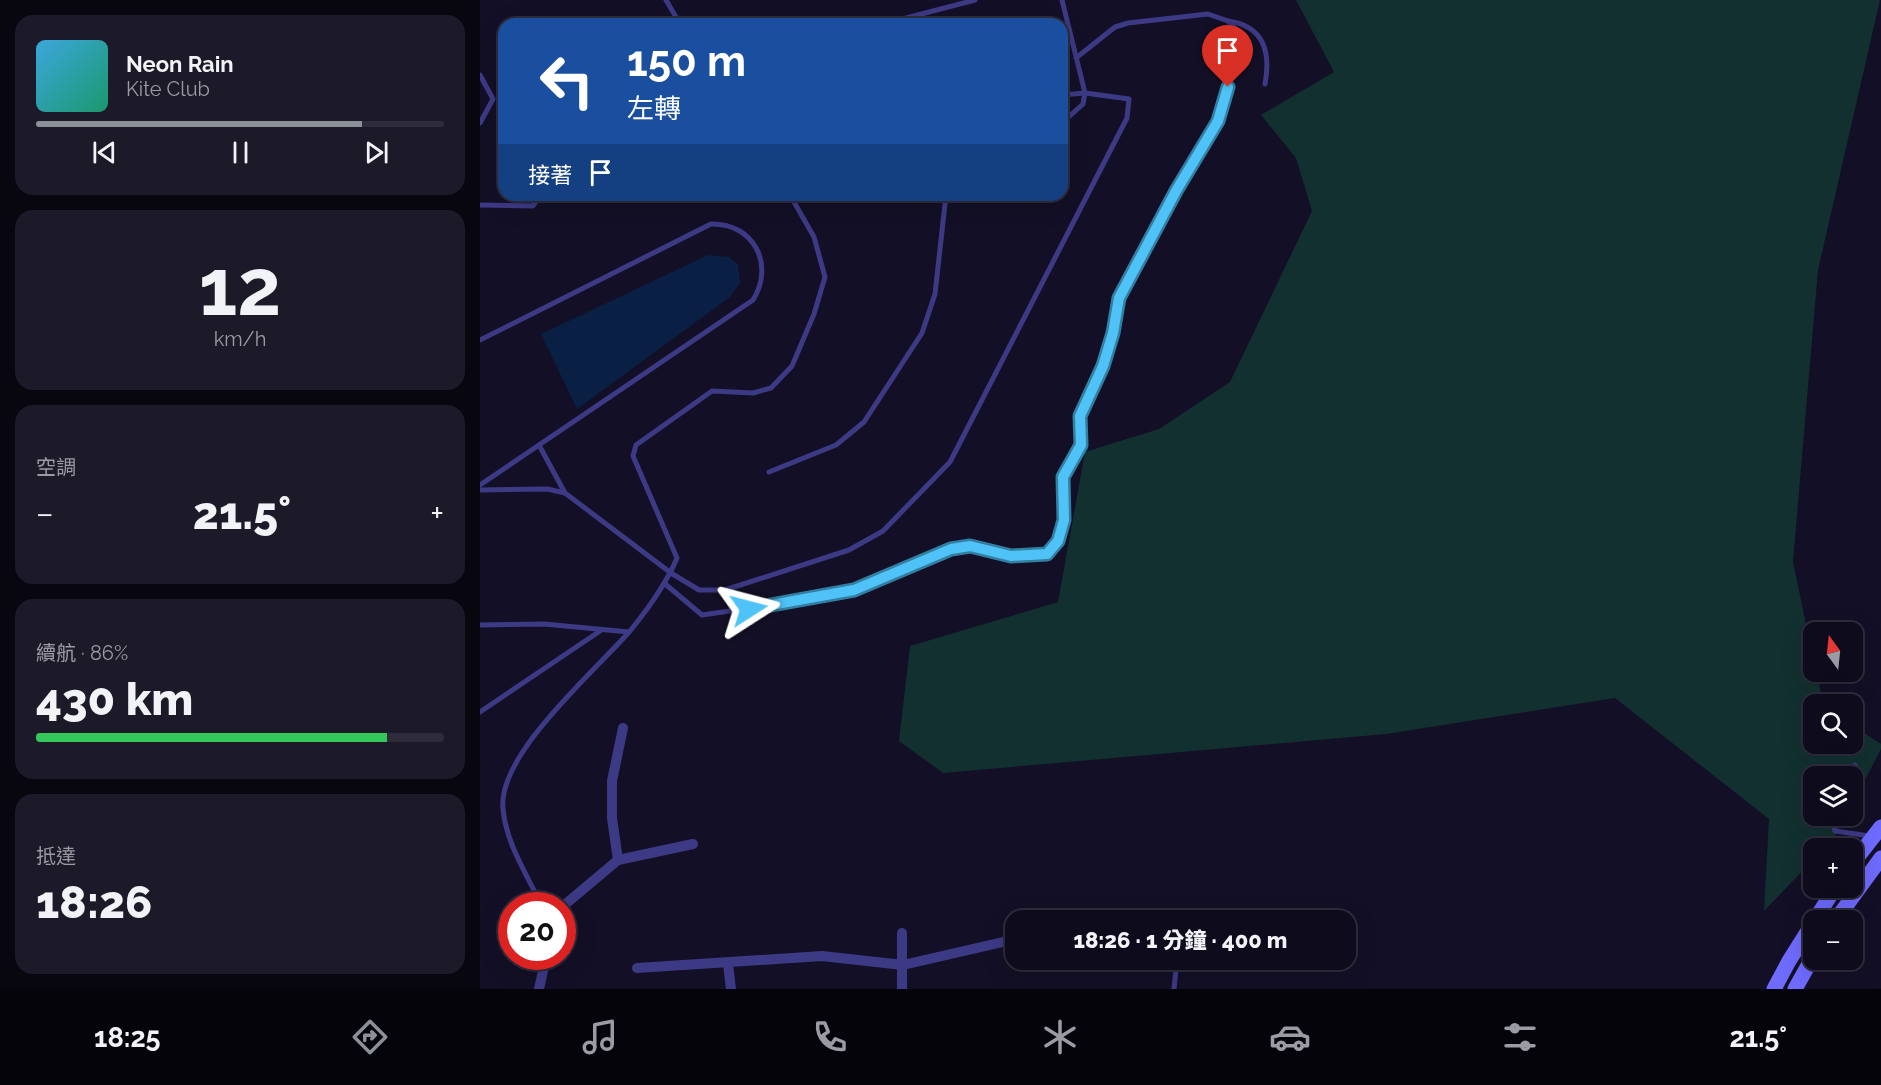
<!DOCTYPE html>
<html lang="zh-TW">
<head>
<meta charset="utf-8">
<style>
  :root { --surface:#0e0b1c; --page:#1c1929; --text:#f1f3f6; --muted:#9b9ba3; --line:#2e2b3b; --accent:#8c9099 }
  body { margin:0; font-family:Raleway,"Noto Sans TC",sans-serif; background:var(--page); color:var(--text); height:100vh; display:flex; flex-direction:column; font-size:22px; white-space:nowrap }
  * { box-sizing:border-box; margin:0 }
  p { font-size:20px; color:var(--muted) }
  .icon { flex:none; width:33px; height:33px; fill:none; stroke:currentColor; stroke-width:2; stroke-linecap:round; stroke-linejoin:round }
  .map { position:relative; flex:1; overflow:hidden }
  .sheet { display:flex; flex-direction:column; gap:15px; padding:15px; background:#08060f; width:480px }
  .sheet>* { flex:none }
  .top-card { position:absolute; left:18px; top:18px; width:570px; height:183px; border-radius:18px; box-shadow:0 6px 24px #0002,0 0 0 2px var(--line); background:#1a4fa0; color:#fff; overflow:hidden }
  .needle { width:39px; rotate:345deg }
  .tools { position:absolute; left:1323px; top:622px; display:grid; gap:12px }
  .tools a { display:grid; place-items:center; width:60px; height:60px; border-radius:12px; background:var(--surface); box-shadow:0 6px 24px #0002,0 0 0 2px var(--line); font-size:30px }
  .speed { position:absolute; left:18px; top:892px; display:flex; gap:12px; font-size:30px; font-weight:700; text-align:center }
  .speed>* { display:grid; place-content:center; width:78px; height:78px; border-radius:50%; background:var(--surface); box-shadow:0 6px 24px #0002,0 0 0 2px var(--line); line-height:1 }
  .speed .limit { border:9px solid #d22; background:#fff; color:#111 }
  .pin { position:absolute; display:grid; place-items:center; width:51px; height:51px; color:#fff; margin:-62px -26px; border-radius:50% 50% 50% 0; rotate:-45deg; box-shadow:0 0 6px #0007 }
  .pin .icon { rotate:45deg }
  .me { position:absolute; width:66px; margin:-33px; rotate:81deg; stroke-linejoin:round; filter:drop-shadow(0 0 4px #0008) }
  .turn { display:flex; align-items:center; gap:21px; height:126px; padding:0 30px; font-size:27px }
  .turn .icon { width:78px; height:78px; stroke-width:2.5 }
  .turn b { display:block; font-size:42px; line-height:51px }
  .then { display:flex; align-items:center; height:57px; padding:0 30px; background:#0003; gap:12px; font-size:22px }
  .big { font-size:45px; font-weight:800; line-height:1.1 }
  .sheet .widget { flex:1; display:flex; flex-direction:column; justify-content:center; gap:9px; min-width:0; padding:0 21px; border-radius:18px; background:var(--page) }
  .sheet .dial { align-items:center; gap:0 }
  .dial b { font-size:78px; line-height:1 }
  .song { display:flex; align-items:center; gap:18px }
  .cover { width:72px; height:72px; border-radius:9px; background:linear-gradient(135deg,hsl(200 70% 55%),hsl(160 70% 35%)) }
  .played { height:6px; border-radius:3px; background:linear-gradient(90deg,var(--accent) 80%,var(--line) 80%) }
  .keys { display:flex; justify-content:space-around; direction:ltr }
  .heat { display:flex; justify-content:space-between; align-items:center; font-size:33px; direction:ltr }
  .charge { height:9px; border-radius:4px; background:linear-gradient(90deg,#34c759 86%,var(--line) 0) }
  .trip { position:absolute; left:525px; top:910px; width:351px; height:60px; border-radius:18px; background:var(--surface); box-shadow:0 6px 24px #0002,0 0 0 2px var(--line); font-weight:800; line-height:60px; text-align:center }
  .tabs { display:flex; height:96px; justify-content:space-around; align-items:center; background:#06040b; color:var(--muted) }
  .tabs .icon { width:42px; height:42px }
  .tabs .on { color:var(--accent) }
  .tabs b { font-size:27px; color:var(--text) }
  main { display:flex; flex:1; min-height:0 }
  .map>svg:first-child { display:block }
</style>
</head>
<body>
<main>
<section class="sheet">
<div class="widget">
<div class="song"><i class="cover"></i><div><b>Neon Rain</b><p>Kite Club</p></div></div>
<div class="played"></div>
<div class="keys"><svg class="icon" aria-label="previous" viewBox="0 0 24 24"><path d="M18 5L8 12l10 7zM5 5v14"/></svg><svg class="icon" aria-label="pause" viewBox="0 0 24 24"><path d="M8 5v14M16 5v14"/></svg><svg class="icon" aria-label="next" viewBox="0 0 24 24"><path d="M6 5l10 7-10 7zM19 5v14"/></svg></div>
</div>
<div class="widget dial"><b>12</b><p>km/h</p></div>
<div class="widget"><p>空調</p>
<div class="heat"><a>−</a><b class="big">21.5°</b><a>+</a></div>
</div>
<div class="widget"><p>續航 · 86%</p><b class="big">430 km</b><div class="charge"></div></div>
<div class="widget"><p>抵達</p><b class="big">18:26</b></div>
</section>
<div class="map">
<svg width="1401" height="989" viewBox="0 0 1401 989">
  <rect width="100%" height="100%" fill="#130f26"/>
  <polygon fill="#12302f" points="816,0 1400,0 1338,270 1313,562 1333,658 1334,672 1336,672 1344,705 1334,705 1334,744 1372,744 1373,726 1401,744 1401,749 1373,803 1372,777 1334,777 1334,816 1366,816 1353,840 1345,849 1334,849 1333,860 1284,911 1289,819 1135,698 906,734 463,773 419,741 430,646 578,602 605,452 679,429 750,382 832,211 816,158 781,115 854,72"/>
  <polygon fill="#0a1f44" points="228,255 249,257 258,264 260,283 250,297 97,409 61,334"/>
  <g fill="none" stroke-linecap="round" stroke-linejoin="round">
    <g stroke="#3d3a85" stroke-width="5">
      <polyline points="186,0 200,24"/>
      <polyline points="582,0 605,93 603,104 582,123"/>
      <path d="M 748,21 C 784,26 791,52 785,84"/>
      <polyline points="403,24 495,0"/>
      <polyline points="0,75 13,99 0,123"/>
      <polyline points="0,205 53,206 60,195"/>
      <path d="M 0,340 L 231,224 C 274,223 295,265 273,300 L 0,485"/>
      <polyline points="59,445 85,493"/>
      <polyline points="289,472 356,445 384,422 442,333 455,294 466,195"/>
      <polyline points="0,490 67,489 85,493 191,573 219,590 245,590 369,550 403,531 470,462 647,118 649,99 605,93 582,95"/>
      <polyline points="184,583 222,615 338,598 374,590 471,549 490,546 531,556 567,554 578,541 584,520 583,477 601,445 600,416 623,366 633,333 639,298 696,191 738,121 748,87 756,29 748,21 728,14 648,23 635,27 596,58"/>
      <polyline points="0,625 64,624 149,632"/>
      <polyline points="0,712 120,631"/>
      <polyline points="1364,777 1375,765"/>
      <polyline points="1350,816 1355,831 1390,836"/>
      <path d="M 62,906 C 47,875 26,843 23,809 C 17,755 115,671 150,631 C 168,609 186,584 197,558 L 153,456 L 156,445 L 232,391 L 273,393 L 291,388 L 312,366 L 334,314 L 345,277 L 334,237 L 310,195"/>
      <polyline points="694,989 697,960"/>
    </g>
    <g stroke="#3d3a85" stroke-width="10">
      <polyline points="138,860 132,818 132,781 143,728"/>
      <polyline points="82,907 138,860 213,844"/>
      <polyline points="422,933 422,989"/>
      <polyline points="248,964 251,989"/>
      <polyline points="157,968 342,956 423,965 536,939"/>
      <polyline points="59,989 66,957"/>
    </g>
    <g stroke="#6f6bff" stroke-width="15">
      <polyline points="1372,864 1401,827"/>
      <polyline points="1355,921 1401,858"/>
      <polyline points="1294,989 1309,961 1355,888"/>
      <polyline points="1315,989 1334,955"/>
    </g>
  </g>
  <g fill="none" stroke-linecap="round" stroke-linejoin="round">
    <defs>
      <polyline id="route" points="269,609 374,590 471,549 490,546 531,556 567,554 578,541 584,520 583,477 601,445 600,416 623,366 633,333 639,298 696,191 738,121 748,87"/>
    </defs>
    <use href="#route" stroke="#337fa1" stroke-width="15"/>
    <use href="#route" stroke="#4fc3f7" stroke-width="10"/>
  </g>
</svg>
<div class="tools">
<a><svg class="needle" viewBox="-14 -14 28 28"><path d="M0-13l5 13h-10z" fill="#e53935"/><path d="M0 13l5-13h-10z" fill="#9b9ba3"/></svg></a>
<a><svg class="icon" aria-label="search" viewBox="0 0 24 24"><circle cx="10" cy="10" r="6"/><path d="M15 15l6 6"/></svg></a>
<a><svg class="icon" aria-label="layers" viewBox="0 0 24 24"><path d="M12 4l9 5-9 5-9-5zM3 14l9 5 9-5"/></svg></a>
<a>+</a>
<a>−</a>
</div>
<div class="speed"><div class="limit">20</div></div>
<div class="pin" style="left:748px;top:87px;background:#d93025"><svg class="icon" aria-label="arrive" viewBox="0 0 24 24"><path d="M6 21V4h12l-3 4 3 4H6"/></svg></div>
<svg class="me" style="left:269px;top:609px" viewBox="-20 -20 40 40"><path d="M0-17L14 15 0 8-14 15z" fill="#4fc3f7" stroke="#fff" stroke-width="4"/></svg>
<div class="trip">18:26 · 1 分鐘 · 400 m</div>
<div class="top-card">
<div class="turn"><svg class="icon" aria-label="left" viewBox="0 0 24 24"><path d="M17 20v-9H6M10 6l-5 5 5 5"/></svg><div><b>150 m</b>左轉</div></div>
<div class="then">接著<svg class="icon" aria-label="arrive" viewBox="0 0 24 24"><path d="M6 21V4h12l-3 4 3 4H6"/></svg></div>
</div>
</div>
</main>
<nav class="tabs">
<b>18:25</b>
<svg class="icon on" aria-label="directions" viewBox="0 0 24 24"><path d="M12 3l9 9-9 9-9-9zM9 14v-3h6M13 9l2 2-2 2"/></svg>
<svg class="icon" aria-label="music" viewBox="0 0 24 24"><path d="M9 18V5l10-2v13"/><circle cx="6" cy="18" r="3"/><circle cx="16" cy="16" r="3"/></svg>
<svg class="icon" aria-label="phone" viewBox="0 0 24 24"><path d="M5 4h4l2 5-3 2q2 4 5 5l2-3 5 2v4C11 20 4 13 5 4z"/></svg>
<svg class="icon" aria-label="climate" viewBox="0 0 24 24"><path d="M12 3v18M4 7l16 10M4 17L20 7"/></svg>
<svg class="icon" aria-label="car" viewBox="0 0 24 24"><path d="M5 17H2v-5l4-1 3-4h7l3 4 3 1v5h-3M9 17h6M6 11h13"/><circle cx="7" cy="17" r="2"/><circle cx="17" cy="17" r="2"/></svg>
<svg class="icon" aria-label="filters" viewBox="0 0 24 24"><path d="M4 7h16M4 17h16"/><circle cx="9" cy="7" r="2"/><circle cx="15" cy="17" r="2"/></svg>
<b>21.5°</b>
</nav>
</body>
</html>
